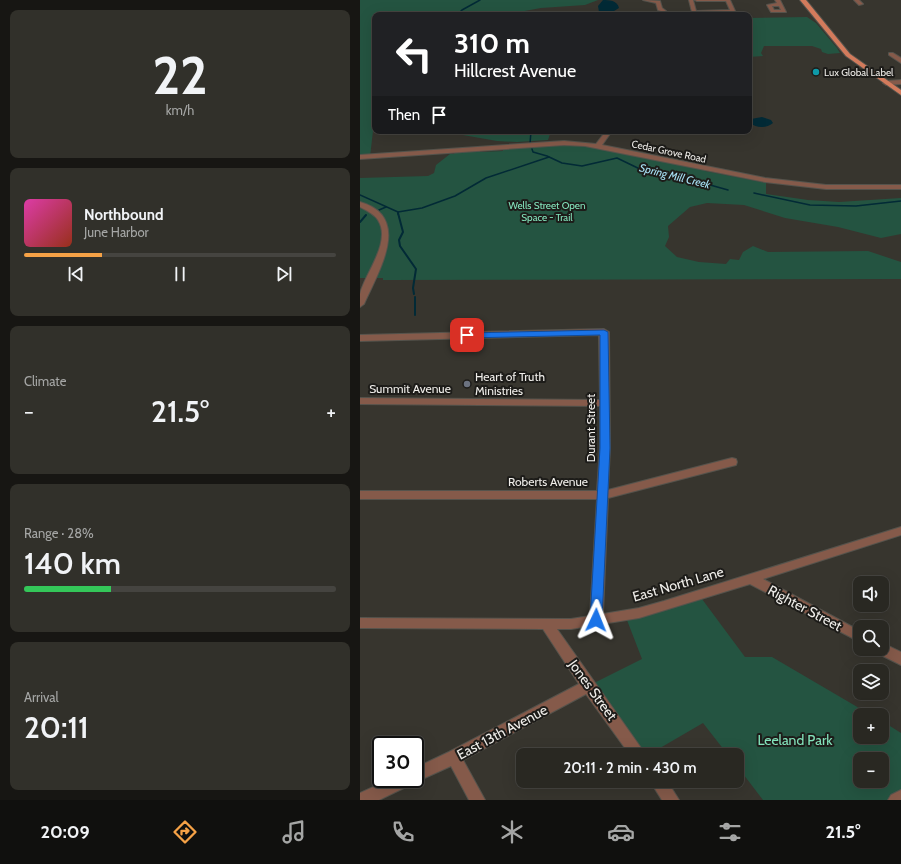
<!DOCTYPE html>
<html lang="en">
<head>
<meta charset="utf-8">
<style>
  :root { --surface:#292822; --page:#31302a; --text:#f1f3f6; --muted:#a5a6a5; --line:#454440; --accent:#f6a246 }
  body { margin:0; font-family:Cabin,sans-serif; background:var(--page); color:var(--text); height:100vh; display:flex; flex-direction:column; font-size:15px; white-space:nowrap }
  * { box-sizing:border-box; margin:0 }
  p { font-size:13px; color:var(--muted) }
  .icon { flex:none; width:22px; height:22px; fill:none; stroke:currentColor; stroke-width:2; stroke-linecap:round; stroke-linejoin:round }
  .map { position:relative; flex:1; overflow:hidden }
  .side { display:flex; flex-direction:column; gap:10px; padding:10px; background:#171613; width:360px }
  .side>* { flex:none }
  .guide { position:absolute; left:12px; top:12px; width:380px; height:122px; border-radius:8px; box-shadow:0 4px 16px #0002,0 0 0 1px var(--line); background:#202124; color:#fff; overflow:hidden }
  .controls { position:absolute; left:493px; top:576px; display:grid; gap:8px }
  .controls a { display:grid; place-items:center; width:36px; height:36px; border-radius:8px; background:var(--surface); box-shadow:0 4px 16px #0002,0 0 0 1px var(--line); font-size:20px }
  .speed { position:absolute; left:12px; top:736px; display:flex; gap:8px; font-size:20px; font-weight:700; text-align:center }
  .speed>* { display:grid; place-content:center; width:52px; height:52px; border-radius:50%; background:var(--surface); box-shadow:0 4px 16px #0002,0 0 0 1px var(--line); line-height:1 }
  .speed .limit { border:2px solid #111; border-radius:6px; background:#fff; color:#111 }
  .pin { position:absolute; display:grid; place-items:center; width:34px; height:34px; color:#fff; margin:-17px; border-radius:8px; box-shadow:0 2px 6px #0006 }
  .me { position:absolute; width:44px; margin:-22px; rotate:2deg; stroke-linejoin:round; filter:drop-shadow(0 0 3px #0008) }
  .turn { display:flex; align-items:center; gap:14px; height:84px; padding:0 16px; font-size:18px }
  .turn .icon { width:52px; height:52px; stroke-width:2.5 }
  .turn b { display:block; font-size:28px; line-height:34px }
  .then { display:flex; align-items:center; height:38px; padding:0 16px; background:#0003; gap:8px; font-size:15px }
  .big { font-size:30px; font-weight:600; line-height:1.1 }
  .side .widget { flex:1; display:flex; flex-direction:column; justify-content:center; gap:6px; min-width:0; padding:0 14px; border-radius:8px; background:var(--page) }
  .side .dial { align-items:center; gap:0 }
  .dial b { font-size:52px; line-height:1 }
  .song { display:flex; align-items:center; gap:12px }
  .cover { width:48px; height:48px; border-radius:6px; background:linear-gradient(135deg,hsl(320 70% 55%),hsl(10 70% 35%)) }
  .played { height:4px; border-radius:2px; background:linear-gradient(90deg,var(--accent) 25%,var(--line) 25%) }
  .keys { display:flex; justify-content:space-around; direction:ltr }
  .heat { display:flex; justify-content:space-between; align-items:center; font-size:22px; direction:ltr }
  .charge { height:6px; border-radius:3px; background:linear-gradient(90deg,#34c759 28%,var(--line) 0) }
  .trip { position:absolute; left:156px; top:748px; width:228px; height:40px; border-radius:8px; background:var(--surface); box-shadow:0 4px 16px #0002,0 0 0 1px var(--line); font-weight:600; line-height:40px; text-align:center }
  .dock { display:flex; height:64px; justify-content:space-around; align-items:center; background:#10100e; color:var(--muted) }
  .dock .icon { width:28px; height:28px }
  .dock .selected { color:var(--accent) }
  .dock b { font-size:18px; color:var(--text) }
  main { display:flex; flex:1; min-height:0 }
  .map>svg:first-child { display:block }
</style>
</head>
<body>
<main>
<section class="side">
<div class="widget dial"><b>22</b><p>km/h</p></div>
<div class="widget">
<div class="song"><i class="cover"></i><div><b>Northbound</b><p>June Harbor</p></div></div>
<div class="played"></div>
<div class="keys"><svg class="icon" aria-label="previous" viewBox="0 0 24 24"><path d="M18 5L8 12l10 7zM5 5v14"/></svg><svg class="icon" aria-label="pause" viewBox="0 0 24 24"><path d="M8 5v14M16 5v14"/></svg><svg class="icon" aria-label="next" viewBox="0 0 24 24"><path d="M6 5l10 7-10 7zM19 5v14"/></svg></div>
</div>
<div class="widget"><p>Climate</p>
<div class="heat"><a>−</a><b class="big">21.5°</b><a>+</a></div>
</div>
<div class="widget"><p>Range · 28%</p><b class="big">140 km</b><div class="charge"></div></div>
<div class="widget"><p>Arrival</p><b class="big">20:11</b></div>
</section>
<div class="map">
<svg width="541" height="800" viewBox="0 0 541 800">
  <rect width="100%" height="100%" fill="#37352e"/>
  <g fill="#245441" fill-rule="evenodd">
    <polygon points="0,0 238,0 225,5 181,8 143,15 15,15 15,130 13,131 10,157 0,157"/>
    <polygon points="447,17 456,23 477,48 480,53 468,54 462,52 461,49 452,46 404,46 401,53 403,56 389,57 389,18"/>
    <polygon points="80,131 191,131 188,140 157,142 137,141"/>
    <polygon points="225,144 346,169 345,171 406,183 406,194 448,200 479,202 541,198 541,234 521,238 478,227 425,218 384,205 347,203 330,207 308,226 309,237 305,246 317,257 339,262 366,264 370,259 379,260 383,252 393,246 408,252 508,251 541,262 541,279 23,280 23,278 0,278 0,178 68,176 74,173 76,165 90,154 94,154 95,151 120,149 120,152 143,151 143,148"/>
    <path d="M 339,595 L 385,657 L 412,657 L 511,715 L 500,715 L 500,737 L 522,737 L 522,721 L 541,733 L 541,797 L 536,800 L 403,800 L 377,766 L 377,755 L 368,755 L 343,723 L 288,755 L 279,755 L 228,686 L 282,659 L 265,615 ZM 500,759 L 522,759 L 522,781 L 500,781 Z"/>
  </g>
  <g fill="#022a36">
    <path d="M 243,0 C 249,0 257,0 259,8 L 254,11 L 239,12 L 238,6 Z"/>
    <path d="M 402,117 L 411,120 L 413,123 C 406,129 395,128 389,122 L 391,119 Z"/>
  </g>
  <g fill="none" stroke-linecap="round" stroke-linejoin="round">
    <g stroke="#022a36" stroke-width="1.5">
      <polyline points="97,15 102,10 120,0"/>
      <polyline points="170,144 171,131"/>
      <polyline points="172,149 173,152 187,156 202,163 222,166 257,158 284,171 311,174 368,190"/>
      <polyline points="394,193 450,205 496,206 541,201"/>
      <polyline points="0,195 38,212"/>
      <polyline points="19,210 26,207"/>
      <polyline points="38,214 38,212 62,208 95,196 126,178 189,157"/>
    </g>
    <g stroke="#022a36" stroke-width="2">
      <polyline points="38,213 43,232 39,240 40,246 56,269 53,288 54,294"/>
      <polyline points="0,222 6,215"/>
      <polyline points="55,297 55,315"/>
    </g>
    <defs>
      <g id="minor">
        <polygon points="283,0 300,1 302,8 306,11 304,12 298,10 296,3"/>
        <polygon points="329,0 333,0 336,11 370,10 366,1 337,1 335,0 370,0 375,11 373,12 334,13 332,12"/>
        <path d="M 415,0 L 420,0 L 426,12 L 411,12 L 407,5 L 417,3 ZM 412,6 L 419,6 L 421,10 L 414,10 Z"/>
        <polygon points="494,0 499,0 503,4 499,5"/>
        <polygon points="200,14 220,14 222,15 198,15"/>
        <polygon points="529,53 533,53 541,58 541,63 529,55"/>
        <polygon points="541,80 541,84 526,85 523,83 526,81"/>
        <polygon points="246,131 252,131 242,145 405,178 466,185 541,185 541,189 466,189 405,182 225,146 204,145 0,159 0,155 204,141 236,144"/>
        <path d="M 0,202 C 53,217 18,272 4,304 L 0,307 C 0,303 0,298 0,294 C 5,273 32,242 18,220 C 14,214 6,210 0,207 Z"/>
        <polygon points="244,329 249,332 250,448 248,490 372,458 376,459 377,462 376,465 372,466 248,498 243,614 279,608 304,601 541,527 541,535 403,579 500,631 500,642 390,584 279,618 211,629 197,629 286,755 270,755 226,694 103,760 125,800 109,800 91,766 60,780 53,781 52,784 19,800 0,800 0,793 31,779 55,779 55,768 89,752 219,684 183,629 0,628 0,618 211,619 230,616 237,499 0,499 0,491 237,491 240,448 240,406 0,404 0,398 240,400 239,335 0,341 0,335"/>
        <polygon points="522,643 541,652 541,665 517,653 515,649 522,649"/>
        <polygon points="290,781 307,781 319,800 302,800"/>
        <polygon points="541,790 541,800 528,800 531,795"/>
      </g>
      <polygon id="major" points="440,0 446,0 490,54 541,90 541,95 486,56"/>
    </defs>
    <use href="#minor" stroke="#55534c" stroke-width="2"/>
    <use href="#major" stroke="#55534c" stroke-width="2"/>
    <use href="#minor" fill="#855a4a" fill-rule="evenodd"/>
    <use href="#major" fill="#d37b5c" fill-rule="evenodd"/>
  </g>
  <polygon fill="#1a73e8" stroke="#114b97" points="244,330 248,332 250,448 242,620 240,624 236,625 232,624 230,620 240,448 240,335 107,338 103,335 107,333"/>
  <circle fill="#0f9aa8" stroke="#1d1c19" stroke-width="1.5" cx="456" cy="72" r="4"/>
  <circle fill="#6b7280" stroke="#1d1c19" stroke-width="1.5" cx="107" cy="384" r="4"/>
  <g text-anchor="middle" stroke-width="4" stroke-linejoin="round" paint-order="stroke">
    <g font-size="10" fill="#f0eeea" stroke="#1d1c19" text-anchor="start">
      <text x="464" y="76">Lux Global Label</text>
    </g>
    <g font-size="10" fill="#f0eeea" stroke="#1d1c19">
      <text transform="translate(309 151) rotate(12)" y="4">Cedar Grove Road</text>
    </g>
    <g font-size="10" fill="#83e3bb" stroke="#1d1c19">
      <text x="187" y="209">Wells Street Open<tspan x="187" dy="12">Space - Trail</tspan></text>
    </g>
    <g font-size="11" font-style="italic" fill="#a9e3f8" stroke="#1d1c19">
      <text transform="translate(315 176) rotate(14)" y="4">Spring Mill Creek</text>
    </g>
    <g font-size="12" fill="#f0eeea" stroke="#1d1c19" text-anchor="start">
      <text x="115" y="381">Heart of Truth<tspan x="115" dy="14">Ministries</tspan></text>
    </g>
    <g font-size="12" fill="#f0eeea" stroke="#1d1c19">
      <text x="50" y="393">Summit Avenue</text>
      <text transform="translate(231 428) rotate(-90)" y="4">Durant Street</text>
      <text x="188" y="486">Roberts Avenue</text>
    </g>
    <g font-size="14" fill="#f0eeea" stroke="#1d1c19">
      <text transform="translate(318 584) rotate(-16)" y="5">East North Lane</text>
      <text transform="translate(445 608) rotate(28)" y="5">Righter Street</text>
      <text transform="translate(233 690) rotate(54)" y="5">Jones Street</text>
      <text transform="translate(142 732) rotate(-28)" y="5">East 13th Avenue</text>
    </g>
    <g font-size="14" fill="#83e3bb" stroke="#1d1c19">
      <text x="435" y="745">Leeland Park</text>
    </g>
  </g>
</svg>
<div class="controls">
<a><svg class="icon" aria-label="sound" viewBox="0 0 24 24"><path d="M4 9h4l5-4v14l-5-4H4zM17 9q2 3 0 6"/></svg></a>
<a><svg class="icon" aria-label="search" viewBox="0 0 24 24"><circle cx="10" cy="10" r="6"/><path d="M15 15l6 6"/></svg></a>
<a><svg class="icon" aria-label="layers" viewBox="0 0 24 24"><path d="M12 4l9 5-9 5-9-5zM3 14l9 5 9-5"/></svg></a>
<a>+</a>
<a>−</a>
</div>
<div class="speed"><div class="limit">30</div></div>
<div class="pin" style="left:107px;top:335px;background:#d93025"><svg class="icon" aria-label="arrive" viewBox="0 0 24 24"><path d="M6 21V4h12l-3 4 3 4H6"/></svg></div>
<svg class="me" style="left:236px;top:620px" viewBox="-20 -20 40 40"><path d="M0-17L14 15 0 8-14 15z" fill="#1a73e8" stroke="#fff" stroke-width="4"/></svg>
<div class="trip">20:11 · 2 min · 430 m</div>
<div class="guide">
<div class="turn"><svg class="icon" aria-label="left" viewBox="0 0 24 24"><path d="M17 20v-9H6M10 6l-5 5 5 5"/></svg><div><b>310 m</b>Hillcrest Avenue</div></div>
<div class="then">Then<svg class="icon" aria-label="arrive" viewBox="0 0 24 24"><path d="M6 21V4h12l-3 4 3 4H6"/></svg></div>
</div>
</div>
</main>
<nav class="dock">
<b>20:09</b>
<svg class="icon selected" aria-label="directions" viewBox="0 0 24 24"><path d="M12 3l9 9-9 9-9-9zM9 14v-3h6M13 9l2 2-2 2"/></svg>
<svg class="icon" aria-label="music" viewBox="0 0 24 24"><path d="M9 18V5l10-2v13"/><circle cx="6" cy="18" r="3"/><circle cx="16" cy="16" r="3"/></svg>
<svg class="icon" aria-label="phone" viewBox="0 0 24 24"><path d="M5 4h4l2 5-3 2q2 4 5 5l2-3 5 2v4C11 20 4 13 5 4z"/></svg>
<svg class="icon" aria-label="climate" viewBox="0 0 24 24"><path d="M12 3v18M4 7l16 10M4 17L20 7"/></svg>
<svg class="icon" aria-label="car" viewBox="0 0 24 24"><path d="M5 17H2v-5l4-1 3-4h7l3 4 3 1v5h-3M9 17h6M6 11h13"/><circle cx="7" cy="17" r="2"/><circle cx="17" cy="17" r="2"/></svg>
<svg class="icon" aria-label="filters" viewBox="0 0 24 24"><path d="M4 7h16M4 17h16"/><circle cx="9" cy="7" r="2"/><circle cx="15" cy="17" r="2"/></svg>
<b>21.5°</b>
</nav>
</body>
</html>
